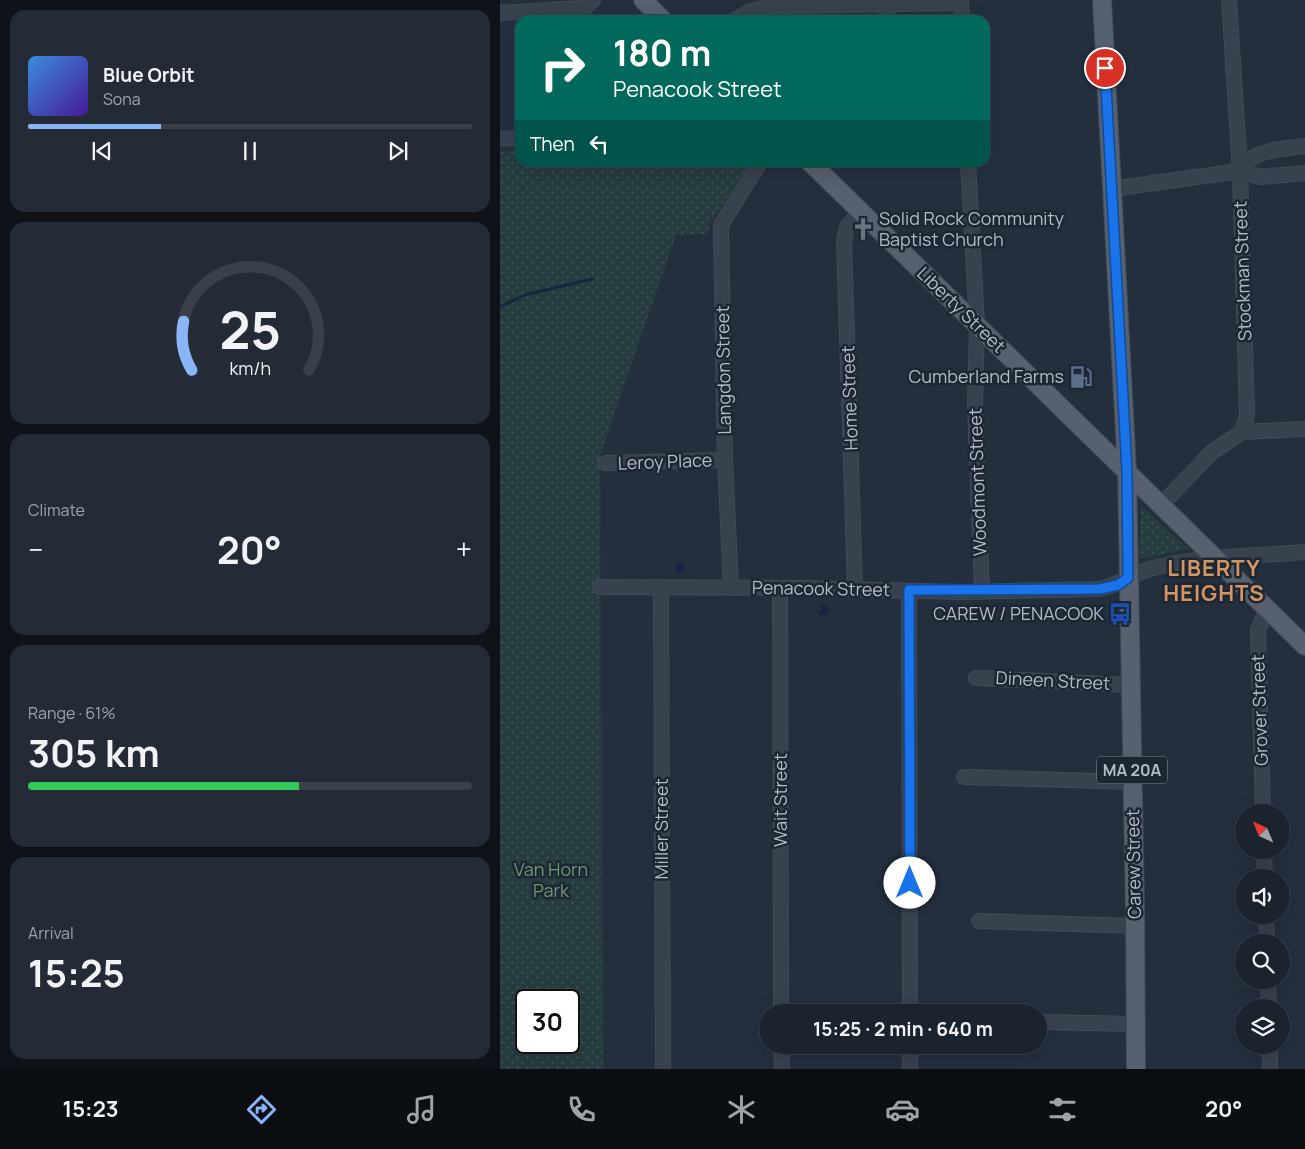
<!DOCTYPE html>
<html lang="en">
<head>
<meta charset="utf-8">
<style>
  :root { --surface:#1b232e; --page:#242b36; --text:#f1f3f6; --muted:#a0a4aa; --line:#39404a; --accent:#8ab4f8 }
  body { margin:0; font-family:Manrope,sans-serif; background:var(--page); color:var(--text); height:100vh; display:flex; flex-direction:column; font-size:19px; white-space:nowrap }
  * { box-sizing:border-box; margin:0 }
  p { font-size:16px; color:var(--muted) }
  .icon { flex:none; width:28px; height:28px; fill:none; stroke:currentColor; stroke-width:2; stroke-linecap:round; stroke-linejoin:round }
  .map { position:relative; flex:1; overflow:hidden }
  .sheet { display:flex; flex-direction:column; gap:10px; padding:10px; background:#0f1319; width:500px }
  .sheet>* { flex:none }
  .banner { position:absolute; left:15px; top:15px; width:475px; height:152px; border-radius:15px; box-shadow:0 5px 20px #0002,0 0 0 1px var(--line); background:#00695c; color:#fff; overflow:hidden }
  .needle { width:32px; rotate:316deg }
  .fabs { position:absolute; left:735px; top:804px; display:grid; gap:10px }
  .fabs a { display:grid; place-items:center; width:55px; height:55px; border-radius:50%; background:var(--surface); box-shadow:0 5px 20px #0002,0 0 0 1px var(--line); font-size:25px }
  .speed { position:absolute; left:15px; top:989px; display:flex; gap:10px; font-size:25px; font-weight:700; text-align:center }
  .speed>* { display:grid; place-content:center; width:65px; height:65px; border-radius:50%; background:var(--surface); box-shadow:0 5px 20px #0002,0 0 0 1px var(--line); line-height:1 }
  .speed .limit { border:2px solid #111; border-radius:8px; background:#fff; color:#111 }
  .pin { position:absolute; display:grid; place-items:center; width:42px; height:42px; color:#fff; margin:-21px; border:2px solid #fff; border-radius:50%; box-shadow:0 1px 5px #0007 }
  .me { position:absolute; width:55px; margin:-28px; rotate:0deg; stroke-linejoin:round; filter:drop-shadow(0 0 4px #0008) }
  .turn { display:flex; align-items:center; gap:18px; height:105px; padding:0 15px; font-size:22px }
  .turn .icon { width:65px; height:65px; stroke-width:2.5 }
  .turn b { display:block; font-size:35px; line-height:42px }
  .then { display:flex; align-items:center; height:48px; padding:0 15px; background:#0003; gap:10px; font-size:19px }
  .big { font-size:38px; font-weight:700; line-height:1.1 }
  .sheet .tile { flex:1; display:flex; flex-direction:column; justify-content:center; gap:8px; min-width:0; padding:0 18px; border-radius:15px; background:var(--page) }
  .sheet .dial { align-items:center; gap:0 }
  .dial svg { height:130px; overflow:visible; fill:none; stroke:var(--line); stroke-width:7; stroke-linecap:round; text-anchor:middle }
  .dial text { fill:var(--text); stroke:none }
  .song { display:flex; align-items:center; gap:15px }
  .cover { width:60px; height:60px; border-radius:8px; background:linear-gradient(135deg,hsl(210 70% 55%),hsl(260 70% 35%)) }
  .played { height:5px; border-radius:2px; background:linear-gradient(90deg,var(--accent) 30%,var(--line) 30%) }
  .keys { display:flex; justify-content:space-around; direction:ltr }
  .heat { display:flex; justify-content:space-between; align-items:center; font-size:28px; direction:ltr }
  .charge { height:8px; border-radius:4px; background:linear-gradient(90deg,#34c759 61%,var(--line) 0) }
  .trip { position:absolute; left:259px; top:1004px; width:288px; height:50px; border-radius:25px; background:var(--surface); box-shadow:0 5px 20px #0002,0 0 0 1px var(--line); font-weight:700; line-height:50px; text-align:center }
  .menu { display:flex; height:80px; justify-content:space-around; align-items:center; background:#0b0e12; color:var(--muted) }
  .menu .icon { width:35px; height:35px }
  .menu .current { color:var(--accent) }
  .menu b { font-size:22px; color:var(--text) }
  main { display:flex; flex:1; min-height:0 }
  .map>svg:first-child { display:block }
</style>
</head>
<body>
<main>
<section class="sheet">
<div class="tile">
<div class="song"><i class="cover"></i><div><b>Blue Orbit</b><p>Sona</p></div></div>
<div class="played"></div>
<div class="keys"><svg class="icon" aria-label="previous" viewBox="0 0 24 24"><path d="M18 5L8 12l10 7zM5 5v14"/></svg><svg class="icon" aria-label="pause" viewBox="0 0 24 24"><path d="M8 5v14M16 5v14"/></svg><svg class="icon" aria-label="next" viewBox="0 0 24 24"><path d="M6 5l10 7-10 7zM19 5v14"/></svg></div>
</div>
<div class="tile dial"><svg viewBox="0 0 100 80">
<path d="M14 69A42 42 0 1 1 86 69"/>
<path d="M14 69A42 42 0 0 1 9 39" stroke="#8ab4f8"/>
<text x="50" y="56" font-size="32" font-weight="700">25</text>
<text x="50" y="72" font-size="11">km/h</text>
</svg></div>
<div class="tile"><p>Climate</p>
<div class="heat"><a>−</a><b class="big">20°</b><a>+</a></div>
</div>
<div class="tile"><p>Range · 61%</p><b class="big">305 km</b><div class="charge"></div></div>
<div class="tile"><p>Arrival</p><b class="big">15:25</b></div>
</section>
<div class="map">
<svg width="805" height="1069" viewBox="0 0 805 1069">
  <defs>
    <pattern id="park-dots" width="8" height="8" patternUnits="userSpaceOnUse" patternTransform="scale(1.25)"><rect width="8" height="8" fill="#263c3f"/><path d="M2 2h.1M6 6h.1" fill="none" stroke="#435659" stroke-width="1.8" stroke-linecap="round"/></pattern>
    <pattern id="water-ripples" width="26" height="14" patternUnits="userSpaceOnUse" patternTransform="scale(1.25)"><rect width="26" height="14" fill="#17263c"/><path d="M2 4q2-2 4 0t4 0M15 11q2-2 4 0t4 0" fill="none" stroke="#364457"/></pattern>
  </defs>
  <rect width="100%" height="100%" fill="#242f3e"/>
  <g fill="url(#park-dots)" fill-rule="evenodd">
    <path d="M 20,151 L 20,162 L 250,163 L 209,225 L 209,234 L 176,235 L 100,456 L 103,1069 L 0,1069 L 0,152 ZM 26,1000 L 69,1000 L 69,1042 L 26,1042 Z"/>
    <polygon points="641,506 689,549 639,559"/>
  </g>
  <g fill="url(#water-ripples)">
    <circle cx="180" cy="568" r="5.5"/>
    <circle cx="323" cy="610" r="5.5"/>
  </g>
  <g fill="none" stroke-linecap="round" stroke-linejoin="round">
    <polyline stroke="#17263c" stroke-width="3" points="0,307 25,295 92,279"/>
    <defs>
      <g id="minor">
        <polyline points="461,0 462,20"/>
        <polyline points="387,4 387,20"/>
        <polyline points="0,13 84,8 93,0"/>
        <polyline points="235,20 250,11 274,6 461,3"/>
        <polyline points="0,139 20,138"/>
        <polyline points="468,162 477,325 475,405 482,592"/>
        <path d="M 740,171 C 750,149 784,149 805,146"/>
        <polyline points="611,189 740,171 760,177 805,173"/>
        <polyline points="742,432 805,429"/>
        <polyline points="105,463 225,460"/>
        <polyline points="661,505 712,452 742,432 747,415 740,171 729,0"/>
        <path d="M 100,587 L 301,588 L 462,592 L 600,589 C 619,585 634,573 653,568 C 702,556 755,556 805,552"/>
        <polyline points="231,588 225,460 221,225 260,162"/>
        <polyline points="280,588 281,1012"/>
        <polyline points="161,589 163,1069"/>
        <polyline points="355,589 344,242 347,227 360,212"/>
        <polyline points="409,591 410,1012"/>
        <polyline points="476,678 631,685"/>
        <polyline points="464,777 633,782"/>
        <polyline points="763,812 758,630 767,609"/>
        <polyline points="764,850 765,878"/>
        <polyline points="766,915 767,942"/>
        <polyline points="479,921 636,926"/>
        <polyline points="768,980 769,1008"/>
        <polyline points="538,1022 636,1024"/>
        <polyline points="281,1045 282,1069"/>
        <polyline points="770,1045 770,1069"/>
        <polyline points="410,1069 410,1045"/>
      </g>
      <g id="major">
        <polyline points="143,0 163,20"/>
        <polyline points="602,0 627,471 635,909 636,1069"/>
        <polyline points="310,162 805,646"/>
      </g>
    </defs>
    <use href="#minor" stroke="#414a57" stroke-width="16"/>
    <use href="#major" stroke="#414a57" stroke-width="20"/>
    <use href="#minor" stroke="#38414e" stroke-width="14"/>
    <use href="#major" stroke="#56606e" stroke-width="18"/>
  </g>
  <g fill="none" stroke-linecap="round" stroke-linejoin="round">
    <defs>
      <polyline id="route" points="410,883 409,590 600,589 618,585 628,578 627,471 605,68"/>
    </defs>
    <use href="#route" stroke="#114b97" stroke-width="12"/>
    <use href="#route" stroke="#1a73e8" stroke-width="9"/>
  </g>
  <defs>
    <symbol id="church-bare" viewBox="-9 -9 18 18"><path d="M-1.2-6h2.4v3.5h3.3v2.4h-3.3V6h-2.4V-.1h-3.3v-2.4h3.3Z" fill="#6b7280" stroke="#1d2633" stroke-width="2.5" paint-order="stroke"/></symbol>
    <symbol id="fuel-bare" viewBox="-9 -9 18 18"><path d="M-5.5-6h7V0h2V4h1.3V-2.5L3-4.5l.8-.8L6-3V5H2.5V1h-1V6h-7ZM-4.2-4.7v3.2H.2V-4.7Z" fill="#5c6f8a" stroke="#1d2633" stroke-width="2.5" paint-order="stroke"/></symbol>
    <symbol id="bus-bare" viewBox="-9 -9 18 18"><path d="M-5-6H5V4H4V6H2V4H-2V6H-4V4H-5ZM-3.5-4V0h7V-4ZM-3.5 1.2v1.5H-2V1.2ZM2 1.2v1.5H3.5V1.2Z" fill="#1a4fb4" stroke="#1d2633" stroke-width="2.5" paint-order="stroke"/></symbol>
  </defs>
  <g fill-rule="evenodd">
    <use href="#church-bare" x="347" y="213" width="32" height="32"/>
    <use href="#fuel-bare" x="565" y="361" width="32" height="32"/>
    <use href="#bus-bare" x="604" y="598" width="32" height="32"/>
  </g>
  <g text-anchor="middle" stroke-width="5" stroke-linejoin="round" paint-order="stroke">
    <rect fill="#1d2633" stroke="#878f9c" stroke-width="1" x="597" y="756.5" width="70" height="27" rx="4"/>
    <g font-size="16" font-weight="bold" fill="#b4bcc9">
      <text x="632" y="776">MA 20A</text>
    </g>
    <g font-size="18" fill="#b4bcc9" stroke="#1d2633" text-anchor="end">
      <text x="379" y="225" text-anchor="start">Solid Rock Community<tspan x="379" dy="21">Baptist Church</tspan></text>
      <text x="564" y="383">Cumberland Farms</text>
      <text x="604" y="620">CAREW / PENACOOK</text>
    </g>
    <g font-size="18" fill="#b4bcc9" stroke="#1d2633">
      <text transform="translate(743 271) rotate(-92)" y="6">Stockman Street</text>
      <text transform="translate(461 310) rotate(44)" y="6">Liberty Street</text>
      <text transform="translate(224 370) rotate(-91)" y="6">Langdon Street</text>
      <text transform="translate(350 398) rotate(-92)" y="6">Home Street</text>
      <text transform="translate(165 462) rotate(-2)" y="6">Leroy Place</text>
      <text transform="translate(478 482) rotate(-92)" y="6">Woodmont Street</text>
      <text transform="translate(321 589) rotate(1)" y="6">Penacook Street</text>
      <text transform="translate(553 681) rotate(3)" y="6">Dineen Street</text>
      <text transform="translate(760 710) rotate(-92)" y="6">Grover Street</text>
      <text transform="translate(281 800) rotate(-90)" y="6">Wait Street</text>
      <text transform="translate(162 829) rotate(-90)" y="6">Miller Street</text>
      <text transform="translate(634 864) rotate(-91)" y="6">Carew Street</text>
    </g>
    <g font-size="18" fill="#6b9a76" stroke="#1d2633">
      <text x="51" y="876">Van Horn<tspan x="51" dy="21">Park</tspan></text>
    </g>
    <g font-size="22" font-weight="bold" letter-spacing="1" fill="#d59563" stroke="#1d2633">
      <text x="714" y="576">LIBERTY<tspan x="714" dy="25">HEIGHTS</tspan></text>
    </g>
  </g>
</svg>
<div class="fabs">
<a><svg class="needle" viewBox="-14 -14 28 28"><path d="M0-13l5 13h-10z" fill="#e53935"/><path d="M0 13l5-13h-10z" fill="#a0a4aa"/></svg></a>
<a><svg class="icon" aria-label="sound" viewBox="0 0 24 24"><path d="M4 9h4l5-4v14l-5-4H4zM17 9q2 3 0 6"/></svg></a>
<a><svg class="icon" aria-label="search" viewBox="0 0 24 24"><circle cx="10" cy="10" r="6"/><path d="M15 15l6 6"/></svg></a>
<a><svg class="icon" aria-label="layers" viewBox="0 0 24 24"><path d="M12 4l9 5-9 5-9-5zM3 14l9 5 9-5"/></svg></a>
</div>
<div class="speed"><div class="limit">30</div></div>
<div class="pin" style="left:605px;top:68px;background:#d93025"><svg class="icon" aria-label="arrive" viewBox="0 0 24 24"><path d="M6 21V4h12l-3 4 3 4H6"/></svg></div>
<svg class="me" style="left:410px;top:883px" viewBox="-20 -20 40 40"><circle r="19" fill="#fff"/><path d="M0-13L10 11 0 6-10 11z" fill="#1a73e8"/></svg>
<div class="trip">15:25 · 2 min · 640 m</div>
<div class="banner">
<div class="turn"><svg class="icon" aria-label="right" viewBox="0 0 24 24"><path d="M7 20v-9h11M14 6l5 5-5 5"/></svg><div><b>180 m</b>Penacook Street</div></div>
<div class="then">Then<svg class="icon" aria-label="left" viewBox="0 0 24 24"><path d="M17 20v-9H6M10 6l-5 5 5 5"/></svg></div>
</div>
</div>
</main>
<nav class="menu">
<b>15:23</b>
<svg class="icon current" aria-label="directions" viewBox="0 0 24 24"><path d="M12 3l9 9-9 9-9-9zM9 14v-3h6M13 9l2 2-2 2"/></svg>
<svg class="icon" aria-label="music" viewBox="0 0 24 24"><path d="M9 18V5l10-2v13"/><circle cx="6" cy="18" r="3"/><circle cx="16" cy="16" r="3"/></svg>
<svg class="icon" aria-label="phone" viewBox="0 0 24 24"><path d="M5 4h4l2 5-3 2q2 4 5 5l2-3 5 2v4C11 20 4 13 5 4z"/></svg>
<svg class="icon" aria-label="climate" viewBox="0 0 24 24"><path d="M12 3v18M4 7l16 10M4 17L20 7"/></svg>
<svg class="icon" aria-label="car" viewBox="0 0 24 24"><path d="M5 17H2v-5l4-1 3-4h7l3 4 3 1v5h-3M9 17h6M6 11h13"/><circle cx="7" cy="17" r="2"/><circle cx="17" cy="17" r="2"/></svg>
<svg class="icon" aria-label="filters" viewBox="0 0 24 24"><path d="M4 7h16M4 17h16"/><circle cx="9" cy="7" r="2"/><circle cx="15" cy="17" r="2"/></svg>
<b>20°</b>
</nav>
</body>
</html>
